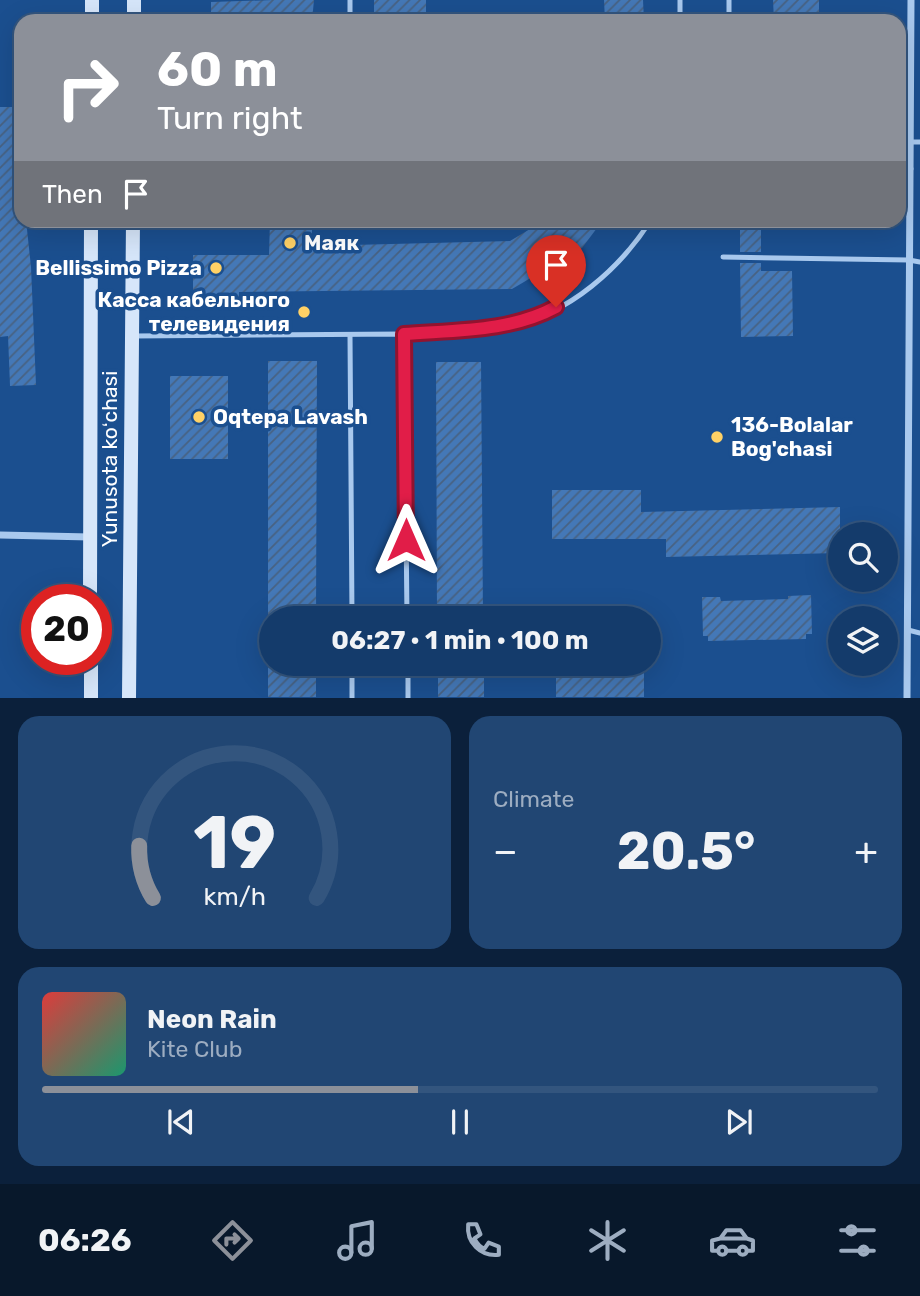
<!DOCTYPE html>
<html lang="en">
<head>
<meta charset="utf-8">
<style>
  :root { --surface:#143b6b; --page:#214673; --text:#f1f3f6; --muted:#9dadc1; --line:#33557e; --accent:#8c9099 }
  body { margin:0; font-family:Rubik,sans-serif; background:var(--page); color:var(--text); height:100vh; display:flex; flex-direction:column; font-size:26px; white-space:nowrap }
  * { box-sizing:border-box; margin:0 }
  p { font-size:23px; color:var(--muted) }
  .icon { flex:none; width:38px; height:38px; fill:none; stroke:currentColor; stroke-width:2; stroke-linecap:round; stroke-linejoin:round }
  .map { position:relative; height:698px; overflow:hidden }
  .sheet { display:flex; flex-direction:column; gap:18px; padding:18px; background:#0b203b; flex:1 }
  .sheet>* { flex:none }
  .top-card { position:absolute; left:14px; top:14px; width:892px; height:214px; border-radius:21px; box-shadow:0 7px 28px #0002,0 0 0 2px var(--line); background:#8c9099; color:#fff; overflow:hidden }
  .controls { position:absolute; left:828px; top:522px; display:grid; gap:14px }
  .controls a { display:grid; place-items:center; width:70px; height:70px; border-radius:50%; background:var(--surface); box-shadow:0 7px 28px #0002,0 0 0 2px var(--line); font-size:35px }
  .speed { position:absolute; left:21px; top:584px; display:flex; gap:14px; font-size:35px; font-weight:700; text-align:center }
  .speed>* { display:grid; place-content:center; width:91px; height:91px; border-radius:50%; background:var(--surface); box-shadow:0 7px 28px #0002,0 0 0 2px var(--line); line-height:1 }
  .speed .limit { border:10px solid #d22; background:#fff; color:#111 }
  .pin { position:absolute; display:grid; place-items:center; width:60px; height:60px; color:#fff; margin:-72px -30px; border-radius:50% 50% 50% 0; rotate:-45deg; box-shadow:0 0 7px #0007 }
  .pin .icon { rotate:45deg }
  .me { position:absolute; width:77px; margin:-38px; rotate:0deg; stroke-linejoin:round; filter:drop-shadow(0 0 5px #0008) }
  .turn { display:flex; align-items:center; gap:24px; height:147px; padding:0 28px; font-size:32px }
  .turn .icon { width:91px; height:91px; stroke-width:2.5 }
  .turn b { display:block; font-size:49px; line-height:60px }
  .then { display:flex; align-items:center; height:66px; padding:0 28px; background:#0003; gap:14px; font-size:26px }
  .big { font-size:52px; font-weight:700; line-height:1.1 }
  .sheet .card { flex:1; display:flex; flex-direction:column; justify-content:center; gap:10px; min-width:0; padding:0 24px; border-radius:21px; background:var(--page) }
  .sheet .dial { align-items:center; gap:0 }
  .dial svg { height:182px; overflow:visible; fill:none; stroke:var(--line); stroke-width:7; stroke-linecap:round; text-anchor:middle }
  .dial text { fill:var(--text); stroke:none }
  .song { display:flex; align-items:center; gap:21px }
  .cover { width:84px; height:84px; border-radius:10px; background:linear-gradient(135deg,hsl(0 70% 55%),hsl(160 70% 35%)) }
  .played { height:7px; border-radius:4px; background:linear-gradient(90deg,var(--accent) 45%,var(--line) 45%) }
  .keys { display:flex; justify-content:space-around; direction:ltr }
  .heat { display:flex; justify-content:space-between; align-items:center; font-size:38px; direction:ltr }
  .sheet .tiles { flex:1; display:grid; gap:18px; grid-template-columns:1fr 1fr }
  .card:last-child { grid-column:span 2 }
  .trip { position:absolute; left:259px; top:606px; width:402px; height:70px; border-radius:35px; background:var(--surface); box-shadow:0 7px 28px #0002,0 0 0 2px var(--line); font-weight:700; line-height:70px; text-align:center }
  .dock { display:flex; height:112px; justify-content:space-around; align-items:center; background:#08182b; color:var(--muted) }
  .dock .icon { width:49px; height:49px }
  .dock .current { color:var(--accent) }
  .dock b { font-size:32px; color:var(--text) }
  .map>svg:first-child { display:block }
</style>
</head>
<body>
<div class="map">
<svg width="920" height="698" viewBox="0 0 920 698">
  <defs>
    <pattern id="building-hatch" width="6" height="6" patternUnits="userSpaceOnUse" patternTransform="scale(1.75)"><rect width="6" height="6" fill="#4478b7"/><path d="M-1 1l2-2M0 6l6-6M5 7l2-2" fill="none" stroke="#486282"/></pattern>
  </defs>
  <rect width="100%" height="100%" fill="#1b4f8f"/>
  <g fill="url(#building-hatch)">
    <polygon points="274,0 314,0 312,21 211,21 211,2"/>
    <rect x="374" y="0" width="52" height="21"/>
    <polygon points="604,0 643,0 644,21 605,21"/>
    <polygon points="773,0 819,0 819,21 774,21"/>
    <polygon points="0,107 13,107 21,179 21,220 26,220 31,267 36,385 10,386 8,336 0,337"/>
    <polygon points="270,220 312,220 312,246 510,241 545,220 603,220 582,248 512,289 239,292 239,300 193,301 193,255 269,255"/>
    <rect x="740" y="220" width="21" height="32"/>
    <polygon points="740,263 761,263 761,271 792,271 793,336 741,337"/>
    <polygon points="268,361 317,361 316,618 268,618"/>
    <polygon points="436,362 481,362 483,618 437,618"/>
    <rect x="170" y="376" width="58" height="83"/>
    <polygon points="552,490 641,490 641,512 840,507 840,553 666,557 666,539 552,539"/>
    <polygon points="811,595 812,634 806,634 806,639 708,641 708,636 703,636 702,597 720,597 721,601 788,599 788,596"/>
    <rect x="268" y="663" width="48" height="34"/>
    <rect x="438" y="663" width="46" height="34"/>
    <rect x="556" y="666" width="88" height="31"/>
  </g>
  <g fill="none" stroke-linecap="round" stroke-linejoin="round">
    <g stroke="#a9c9ee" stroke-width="5">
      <polyline points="680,0 680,21"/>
      <polyline points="729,0 729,21"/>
      <polyline points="350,21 350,0"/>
      <polyline points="912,142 920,142"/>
      <polyline points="900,168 911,169"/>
      <polyline points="723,257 909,260 920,262"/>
      <path d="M 404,334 C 439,331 476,330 512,324 C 569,315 621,267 651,220"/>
      <polyline points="350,335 352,618"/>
      <polyline points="134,336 404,334 407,618"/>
      <polyline points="908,630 920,633"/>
      <polyline points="352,663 352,698"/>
      <polyline points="408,663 408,698"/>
    </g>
    <g stroke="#a9c9ee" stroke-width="7">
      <polyline points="0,535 90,537"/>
      <polyline points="907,698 911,0"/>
    </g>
    <g stroke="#d6e6fa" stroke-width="14">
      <polyline points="92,21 92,0"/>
      <polyline points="134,21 134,0"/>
      <polyline points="90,600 91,220"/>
      <polyline points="91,660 91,698"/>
      <polyline points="129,698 133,220"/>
    </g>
  </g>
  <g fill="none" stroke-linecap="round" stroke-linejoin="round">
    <defs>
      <path id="route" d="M 406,540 L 404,334 C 455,330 510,332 556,307"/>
    </defs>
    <use href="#route" stroke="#92132f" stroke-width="18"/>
    <use href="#route" stroke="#e11d48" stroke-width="12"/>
  </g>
  <g fill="#ffd166" stroke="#1b4f8f" stroke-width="2.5">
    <circle cx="290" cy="243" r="7"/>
    <circle cx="216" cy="268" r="7"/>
    <circle cx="304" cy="312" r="7"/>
    <circle cx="199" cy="417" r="7"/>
    <circle cx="717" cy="437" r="7"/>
  </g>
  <g text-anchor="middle" stroke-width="7" stroke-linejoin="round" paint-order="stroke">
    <g font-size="21" font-weight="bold" fill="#fff" stroke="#1b4f8f" text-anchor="start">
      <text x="304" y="250">Маяк</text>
      <text x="202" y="275" text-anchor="end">Bellissimo Pizza</text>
      <text x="290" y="307" text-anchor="end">Касса кабельного<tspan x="290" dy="24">телевидения</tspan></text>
      <text x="213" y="424">Oqtepa Lavash</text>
      <text x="731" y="432">136-Bolalar<tspan x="731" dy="24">Bog'chasi</tspan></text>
    </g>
    <g font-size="21" fill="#fff" stroke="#1b4f8f">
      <text transform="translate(110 459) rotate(-90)" y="7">Yunusota koʻchasi</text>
    </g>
  </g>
</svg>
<div class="controls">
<a><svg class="icon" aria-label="search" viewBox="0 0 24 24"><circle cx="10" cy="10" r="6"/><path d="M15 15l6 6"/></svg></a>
<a><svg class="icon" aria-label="layers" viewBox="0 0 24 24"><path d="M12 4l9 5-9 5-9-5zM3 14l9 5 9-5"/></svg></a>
</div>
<div class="speed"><div class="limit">20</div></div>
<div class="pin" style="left:556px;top:307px;background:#d93025"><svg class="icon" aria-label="arrive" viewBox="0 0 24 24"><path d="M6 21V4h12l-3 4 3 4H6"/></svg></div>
<svg class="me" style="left:406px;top:540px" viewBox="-20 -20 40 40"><path d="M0-17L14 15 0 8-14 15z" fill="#e11d48" stroke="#fff" stroke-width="4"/></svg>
<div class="trip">06:27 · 1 min · 100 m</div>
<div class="top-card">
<div class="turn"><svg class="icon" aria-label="right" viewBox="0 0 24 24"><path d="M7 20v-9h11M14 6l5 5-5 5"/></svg><div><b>60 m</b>Turn right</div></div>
<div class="then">Then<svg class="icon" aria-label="arrive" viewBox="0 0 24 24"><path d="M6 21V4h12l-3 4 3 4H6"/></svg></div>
</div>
</div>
<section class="sheet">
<div class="tiles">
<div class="card dial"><svg viewBox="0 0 100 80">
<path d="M14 69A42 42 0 1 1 86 69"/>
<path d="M14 69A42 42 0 0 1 8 46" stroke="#8c9099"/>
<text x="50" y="56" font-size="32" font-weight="700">19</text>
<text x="50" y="72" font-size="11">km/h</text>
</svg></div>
<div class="card"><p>Climate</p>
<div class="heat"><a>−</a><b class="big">20.5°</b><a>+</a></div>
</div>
<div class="card">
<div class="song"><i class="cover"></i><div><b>Neon Rain</b><p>Kite Club</p></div></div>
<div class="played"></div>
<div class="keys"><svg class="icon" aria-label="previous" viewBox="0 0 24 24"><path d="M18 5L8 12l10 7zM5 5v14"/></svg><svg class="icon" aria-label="pause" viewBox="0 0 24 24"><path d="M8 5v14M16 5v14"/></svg><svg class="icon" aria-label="next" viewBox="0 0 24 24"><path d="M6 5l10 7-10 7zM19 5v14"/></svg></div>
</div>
</div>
</section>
<nav class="dock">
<b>06:26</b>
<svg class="icon current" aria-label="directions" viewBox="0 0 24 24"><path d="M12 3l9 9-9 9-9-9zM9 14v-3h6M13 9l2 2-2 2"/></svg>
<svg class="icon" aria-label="music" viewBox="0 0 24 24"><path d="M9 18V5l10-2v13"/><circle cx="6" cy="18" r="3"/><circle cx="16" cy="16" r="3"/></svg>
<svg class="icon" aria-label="phone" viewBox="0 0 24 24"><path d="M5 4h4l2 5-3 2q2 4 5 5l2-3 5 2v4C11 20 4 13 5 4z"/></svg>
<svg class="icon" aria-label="climate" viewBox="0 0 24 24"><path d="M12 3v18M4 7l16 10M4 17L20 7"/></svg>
<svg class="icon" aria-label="car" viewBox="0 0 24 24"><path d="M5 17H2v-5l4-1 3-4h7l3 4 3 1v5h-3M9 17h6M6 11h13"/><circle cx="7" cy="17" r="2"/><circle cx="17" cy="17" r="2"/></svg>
<svg class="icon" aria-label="filters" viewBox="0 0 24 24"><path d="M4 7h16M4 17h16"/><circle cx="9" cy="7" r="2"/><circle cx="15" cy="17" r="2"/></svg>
</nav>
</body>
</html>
